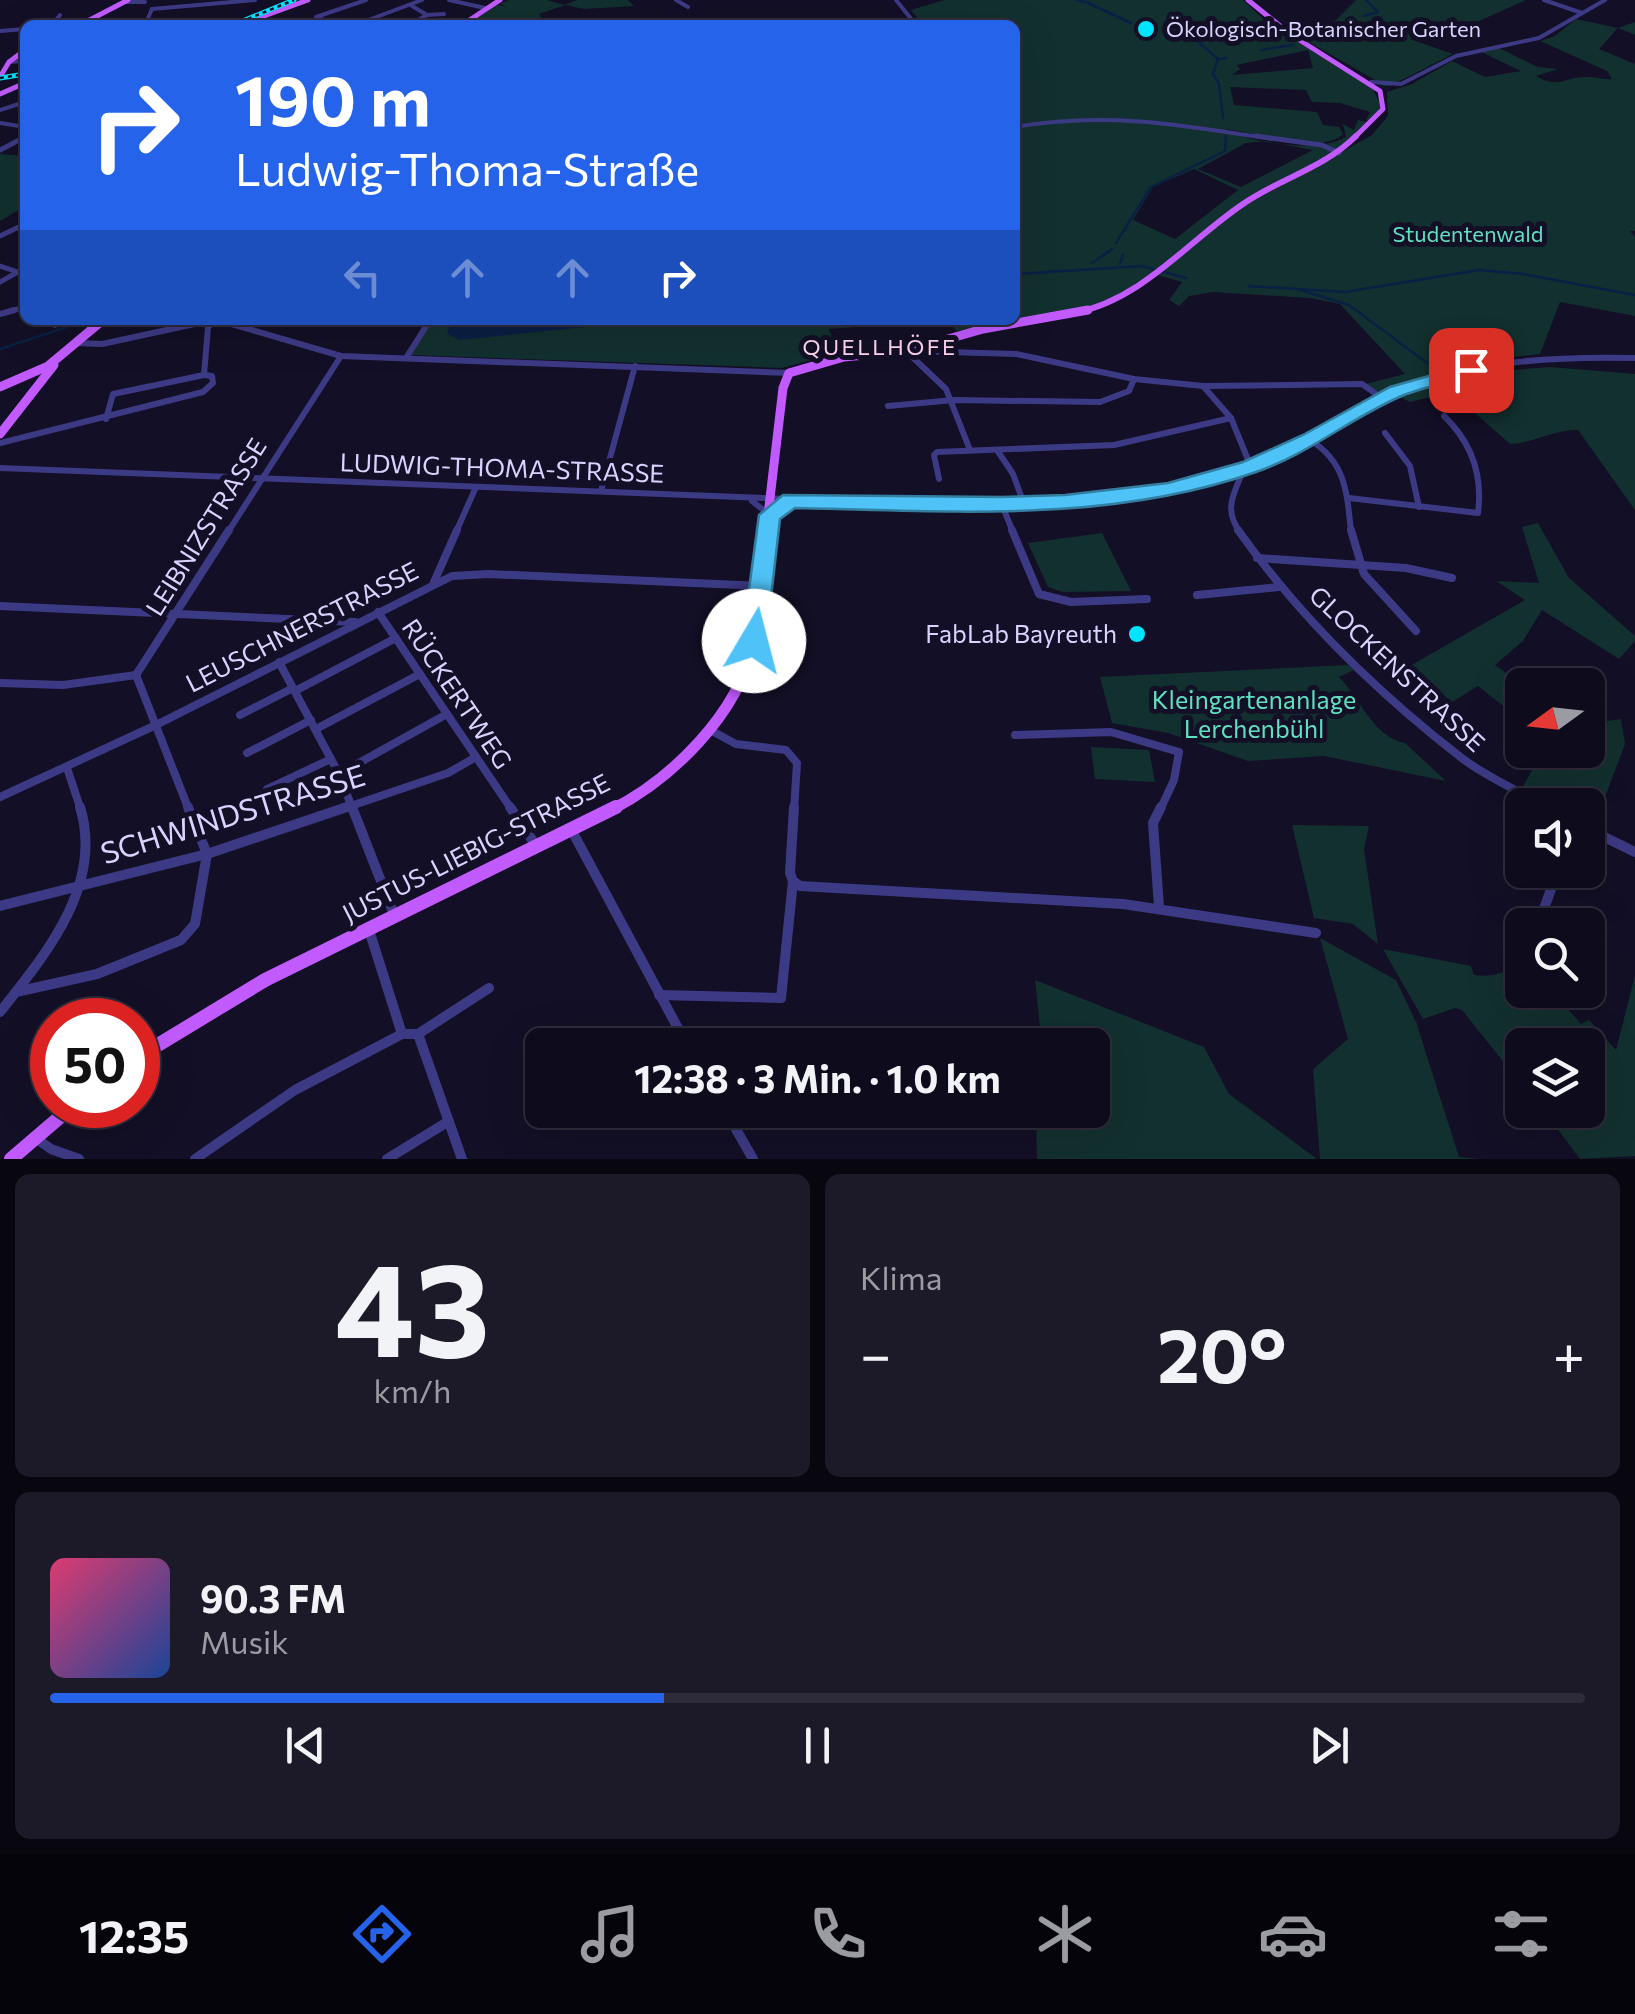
<!DOCTYPE html>
<html lang="de">
<head>
<meta charset="utf-8">
<style>
  :root { --surface:#0e0b1c; --page:#1c1929; --text:#f1f3f6; --muted:#9b9ba3; --line:#2e2b3b; --accent:#2563eb }
  body { margin:0; font-family:Commissioner,sans-serif; background:var(--page); color:var(--text); height:100vh; display:flex; flex-direction:column; font-size:38px; white-space:nowrap }
  * { box-sizing:border-box; margin:0 }
  p { font-size:32px; color:var(--muted) }
  .icon { flex:none; width:55px; height:55px; fill:none; stroke:currentColor; stroke-width:2; stroke-linecap:round; stroke-linejoin:round }
  .map { position:relative; height:1159px; overflow:hidden }
  .sheet { display:flex; flex-direction:column; gap:15px; padding:15px; background:#08060f; flex:1 }
  .sheet>* { flex:none }
  .top-card { position:absolute; left:20px; top:20px; width:1000px; height:305px; border-radius:15px; box-shadow:0 10px 40px #0002,0 0 0 2px var(--line); background:#2563eb; color:#fff; overflow:hidden }
  .needle { width:65px; rotate:255deg }
  .fabs { position:absolute; left:1505px; top:668px; display:grid; gap:20px }
  .fabs a { display:grid; place-items:center; width:100px; height:100px; border-radius:15px; background:var(--surface); box-shadow:0 10px 40px #0002,0 0 0 2px var(--line); font-size:50px }
  .speed { position:absolute; left:30px; top:998px; display:flex; gap:20px; font-size:50px; font-weight:700; text-align:center }
  .speed>* { display:grid; place-content:center; width:130px; height:130px; border-radius:50%; background:var(--surface); box-shadow:0 10px 40px #0002,0 0 0 2px var(--line); line-height:1 }
  .speed .limit { border:15px solid #d22; background:#fff; color:#111 }
  .pin { position:absolute; display:grid; place-items:center; width:85px; height:85px; color:#fff; margin:-42px; border-radius:20px; box-shadow:0 5px 15px #0006 }
  .me { position:absolute; width:110px; margin:-55px; rotate:8deg; stroke-linejoin:round; filter:drop-shadow(0 0 8px #0008) }
  .turn { display:flex; align-items:center; gap:35px; height:210px; padding:0 50px; font-size:45px }
  .turn .icon { width:130px; height:130px; stroke-width:2.5 }
  .turn b { display:block; font-size:70px; line-height:85px }
  .lanes { display:flex; align-items:center; height:95px; padding:0 50px; background:#0003; justify-content:center; gap:50px; direction:ltr }
  .lanes .off { opacity:.35 }
  .big { font-size:75px; font-weight:700; line-height:1.1 }
  .sheet .card { flex:1; display:flex; flex-direction:column; justify-content:center; gap:15px; min-width:0; padding:0 35px; border-radius:15px; background:var(--page) }
  .sheet .dial { align-items:center; gap:0 }
  .dial b { font-size:130px; line-height:1 }
  .song { display:flex; align-items:center; gap:30px }
  .cover { width:120px; height:120px; border-radius:15px; background:linear-gradient(135deg,hsl(340 70% 55%),hsl(220 70% 35%)) }
  .played { height:10px; border-radius:5px; background:linear-gradient(90deg,var(--accent) 40%,var(--line) 40%) }
  .keys { display:flex; justify-content:space-around; direction:ltr }
  .heat { display:flex; justify-content:space-between; align-items:center; font-size:55px; direction:ltr }
  .sheet .tiles { flex:1; display:grid; gap:15px; grid-template-columns:1fr 1fr }
  .card:last-child { grid-column:span 2 }
  .trip { position:absolute; left:525px; top:1028px; width:585px; height:100px; border-radius:15px; background:var(--surface); box-shadow:0 10px 40px #0002,0 0 0 2px var(--line); font-weight:700; line-height:100px; text-align:center }
  .tab-bar { display:flex; height:160px; justify-content:space-around; align-items:center; background:#06040b; color:var(--muted) }
  .tab-bar .icon { width:70px; height:70px }
  .tab-bar .on { color:var(--accent) }
  .tab-bar b { font-size:45px; color:var(--text) }
  .map>svg:first-child { display:block }
</style>
</head>
<body>
<div class="map">
<svg width="1635" height="1159" viewBox="0 0 1635 1159">
  <rect width="100%" height="100%" fill="#130f26"/>
  <g fill="#12302f" fill-rule="evenodd">
    <polygon points="509,0 547,0 564,5 577,0 628,0 634,6 584,9 566,5 539,14 546,25 470,23 497,5 507,7 500,4"/>
    <path d="M 944,0 L 1243,0 L 1271,26 L 1371,85 L 1381,106 L 1371,121 L 1366,120 L 1370,112 L 1340,103 L 1312,102 L 1306,90 L 1230,87 L 1234,105 L 1317,112 L 1323,125 L 1339,127 L 1343,134 C 1324,155 1252,132 1225,129 C 1253,144 1319,153 1346,137 L 1343,124 L 1354,130 L 1358,120 L 1370,123 L 1335,153 L 1256,193 L 1148,277 L 1109,301 L 1054,316 L 957,331 L 947,321 L 829,329 L 833,339 L 810,344 L 819,358 L 782,368 L 411,355 L 433,320 L 1015,320 L 1015,25 L 923,25 L 911,10 ZM 1308,50 L 1313,68 L 1232,75 L 1240,69 L 1237,65 ZM 1265,141 L 1313,150 L 1241,187 L 1198,169 L 1246,143 ZM 1194,169 L 1238,190 L 1175,239 L 1133,220 L 1153,187 Z"/>
    <polygon points="1356,0 1526,0 1479,21 1410,39 1453,54 1390,86 1379,86 1384,85 1300,37 1336,20"/>
    <path d="M 1576,19 L 1618,28 L 1635,22 L 1635,35 L 1618,28 L 1599,49 L 1635,64 L 1635,231 L 1630,231 L 1635,237 L 1635,316 L 1560,302 L 1540,354 L 1448,364 L 1455,368 L 1381,393 L 1366,384 L 1405,374 L 1340,304 L 1310,298 L 1213,292 L 1189,296 L 1179,306 L 1169,300 L 1182,282 L 1157,275 L 1234,212 L 1372,135 L 1388,116 L 1387,92 L 1412,84 L 1452,61 L 1485,77 L 1521,71 L 1481,52 L 1499,48 L 1538,67 L 1558,69 L 1536,76 C 1561,90 1563,76 1587,77 C 1596,77 1602,80 1612,79 L 1607,71 L 1540,41 L 1555,36 Z"/>
    <polygon points="0,154 25,156 25,206 0,221"/>
    <path d="M 1550,367 L 1635,374 L 1635,510 L 1578,430 C 1553,430 1534,443 1510,444 L 1451,392 L 1410,402 L 1400,397 L 1475,373 Z"/>
    <polygon points="1538,523 1569,578 1635,636 1635,641 1619,659 1542,610 1523,641 1495,665 1523,685 1522,694 1511,706 1502,705 1478,686 1452,702 1410,666 1525,600 1496,581 1539,583 1522,527"/>
    <polygon points="1102,533 1131,591 1063,592 1048,587 1028,543"/>
    <path d="M 1348,665 L 1354,670 L 1339,677 C 1360,698 1374,738 1405,743 L 1446,781 L 1324,756 L 1248,761 L 1168,733 L 1112,723 L 1100,677 Z"/>
    <polygon points="1621,719 1625,744 1594,826 1588,823 1588,805 1554,805 1522,789 1534,766 1550,750 1588,750 1588,724"/>
    <polygon points="1091,747 1149,750 1155,782 1095,779"/>
    <polygon points="1292,825 1369,826 1364,849 1378,944 1353,924 1314,918"/>
    <polygon points="1320,938 1396,980 1416,1022 1459,1157 1480,1159 1320,1159 1313,1069 1348,1039"/>
    <path d="M 1383,949 L 1471,966 L 1474,975 C 1491,978 1507,972 1522,964 L 1522,990 L 1551,990 L 1581,1024 L 1589,1020 L 1616,1050 L 1635,975 L 1635,1156 L 1580,1159 L 1543,1110 L 1588,1110 L 1588,1045 L 1522,1045 L 1522,1085 L 1462,1010 L 1455,1008 L 1423,1019 Z"/>
    <polygon points="1035,980 1204,1047 1229,1094 1317,1159 1037,1159 1036,1110 1092,1110 1092,1045 1042,1045"/>
  </g>
  <polygon fill="#0a1f44" points="453,320 746,320 633,322 459,340 447,333"/>
  <g fill="none" stroke-linecap="round" stroke-linejoin="round">
    <g stroke="#0a1f44" stroke-width="2.5">
      <polyline points="1077,0 1084,2"/>
      <polyline points="1086,2 1114,15"/>
      <polyline points="1116,16 1131,23"/>
      <polyline points="1364,16 1378,12 1366,0"/>
      <polyline points="1176,33 1187,32 1218,59"/>
      <polyline points="1261,50 1293,45"/>
      <polyline points="1223,118 1219,84 1213,74 1218,59 1226,58"/>
      <polyline points="1116,243 1151,187 1225,151 1226,136"/>
      <polyline points="1092,263 1112,249"/>
      <polyline points="1120,264 1123,255"/>
      <polyline points="1015,274 1142,266 1186,278"/>
      <polyline points="1249,286 1345,292 1479,270 1523,274 1635,295"/>
      <polyline points="1300,290 1349,305 1427,363"/>
      <polyline points="0,349 85,321"/>
    </g>
    <g stroke="#3d3a85" stroke-width="4">
      <polyline points="449,0 485,8"/>
      <polyline points="676,0 688,7"/>
      <polyline points="896,0 916,25"/>
      <polyline points="1544,0 1582,13"/>
      <polyline points="125,2 145,2"/>
      <polyline points="152,9 255,0"/>
      <polyline points="427,15 444,14"/>
      <polyline points="316,17 366,0"/>
      <polyline points="316,17 337,25"/>
      <polyline points="52,25 60,15"/>
      <polyline points="145,25 152,9"/>
      <polyline points="355,25 422,0"/>
      <polyline points="409,25 427,15 412,6"/>
      <polyline points="0,31 25,29"/>
      <polyline points="9,62 25,61"/>
      <polyline points="1371,82 1401,84 1456,56 1539,38 1605,0"/>
      <polyline points="0,110 25,102"/>
      <polyline points="0,123 25,127"/>
      <path d="M 1015,127 C 1104,111 1184,125 1272,139"/>
      <polyline points="22,139 25,137"/>
    </g>
    <g stroke="#3d3a85" stroke-width="5">
      <polyline points="1256,136 1322,145 1339,153"/>
      <polyline points="0,150 25,137"/>
      <polyline points="0,236 25,224"/>
      <polyline points="0,266 18,272"/>
      <polyline points="0,282 25,268"/>
      <polyline points="5,313 25,307"/>
    </g>
    <g stroke="#3d3a85" stroke-width="6">
      <polyline points="0,314 14,310"/>
      <polyline points="50,320 55,325"/>
      <polyline points="218,320 341,356 789,373"/>
      <polyline points="75,343 102,344 213,320"/>
      <polyline points="906,351 946,389 970,450"/>
      <polyline points="915,351 1016,354 1134,379 1203,386 1362,384 1382,398"/>
      <polyline points="406,358 430,320"/>
      <polyline points="204,375 208,327 215,320"/>
      <polyline points="1203,386 1231,418 1251,467"/>
      <polyline points="888,406 954,400 1100,402 1129,391 1134,379"/>
      <polyline points="106,419 113,394 204,375"/>
      <polyline points="1385,433 1410,466 1419,507"/>
      <path d="M 1310,440 C 1346,462 1347,493 1351,532"/>
      <polyline points="0,443 203,392 213,383 212,376 204,375"/>
      <polyline points="997,450 1013,474 1024,504"/>
      <path d="M 0,468 L 940,505 C 1034,505 1128,506 1219,478 C 1255,467 1291,452 1323,433 C 1347,419 1370,402 1396,391 C 1471,361 1555,356 1635,358"/>
      <polyline points="939,479 934,455 937,452 1114,445 1231,418"/>
      <polyline points="601,491 635,366"/>
      <path d="M 1349,498 L 1478,513 C 1483,475 1471,442 1444,416"/>
      <polyline points="752,501 770,515 787,502"/>
      <polyline points="1002,505 1013,532"/>
      <polyline points="228,532 341,356"/>
      <polyline points="456,532 476,487"/>
      <path d="M 1240,532 C 1223,509 1234,493 1244,469"/>
    </g>
    <g stroke="#3d3a85" stroke-width="8">
      <polyline points="1012,530 1039,594 1071,602 1147,599"/>
      <path d="M 1238,530 C 1299,616 1379,694 1463,759 C 1487,777 1517,790 1543,805"/>
      <polyline points="1351,530 1364,574 1416,631"/>
      <polyline points="1257,558 1406,568 1452,578"/>
      <polyline points="434,582 457,530"/>
      <polyline points="1197,595 1279,587"/>
      <polyline points="0,606 355,622"/>
      <polyline points="378,612 512,810"/>
      <polyline points="279,662 339,774 353,810"/>
      <polyline points="136,675 229,530"/>
      <polyline points="136,675 189,810"/>
      <polyline points="0,683 63,685 136,675"/>
      <polyline points="295,691 396,638"/>
      <polyline points="240,715 293,688"/>
      <polyline points="316,729 420,674"/>
      <polyline points="710,730 736,744 786,750 797,763 794,810"/>
      <polyline points="1015,735 1111,732 1179,752 1174,780 1160,810"/>
      <polyline points="247,753 311,720"/>
      <polyline points="67,768 81,810"/>
      <polyline points="339,774 447,714"/>
      <polyline points="267,789 331,759"/>
      <polyline points="0,797 156,725 452,576 489,574 762,586"/>
      <polyline points="339,810 448,773 476,757"/>
    </g>
    <g stroke="#3d3a85" stroke-width="10">
      <polyline points="352,807 395,917"/>
      <polyline points="510,807 537,847"/>
      <polyline points="1588,829 1635,852"/>
      <polyline points="572,831 687,1045"/>
      <polyline points="793,881 800,886 1123,904 1316,933"/>
      <polyline points="0,906 207,854 347,807"/>
      <polyline points="1159,907 1153,823 1161,807"/>
      <polyline points="1538,925 1558,870"/>
      <polyline points="369,930 402,1034 418,1034 489,988"/>
      <polyline points="16,992 97,974 181,940 195,924 207,854 188,807"/>
      <polyline points="659,995 781,998 793,881 790,873 794,807"/>
      <path d="M 0,1012 C 46,954 104,885 80,807"/>
      <polyline points="418,1034 462,1159"/>
      <polyline points="725,1110 753,1159"/>
      <polyline points="34,1137 51,1149 79,1159"/>
      <polyline points="195,1159 295,1090 402,1034"/>
      <polyline points="387,1159 449,1121"/>
    </g>
    <g stroke="#c25bff" stroke-width="5">
      <polyline points="1248,0 1290,34 1380,91 1383,109 1353,139"/>
      <polyline points="80,25 128,0"/>
      <polyline points="239,25 308,0"/>
      <polyline points="462,25 500,0"/>
      <polyline points="0,77 9,62 25,50"/>
      <polyline points="0,94 25,83"/>
    </g>
    <path stroke="#c25bff" stroke-width="6" d="M 1074,313 C 1142,300 1188,241 1243,204 C 1279,179 1324,168 1356,136"/>
    <g stroke="#c25bff" stroke-width="9">
      <polyline points="0,387 48,366 103,320"/>
      <polyline points="0,434 54,365"/>
      <polyline points="766,532 783,388 789,373 844,357 906,351 983,329 1088,310"/>
    </g>
    <path stroke="#c25bff" stroke-width="11" d="M 611,810 C 672,779 738,714 753,645 C 762,608 762,567 767,530"/>
    <g stroke="#c25bff" stroke-width="14">
      <polyline points="138,1057 265,980 616,807"/>
      <polyline points="11,1159 74,1105"/>
    </g>
    <defs>
      <g id="rail">
        <polyline points="233,25 294,0"/>
        <polyline points="0,78 25,74"/>
      </g>
    </defs>
    <use href="#rail" stroke="#00e5ff" stroke-width="5"/>
    <use href="#rail" stroke="#130f26" stroke-width="2.5" stroke-dasharray="4" stroke-linecap="butt"/>
  </g>
  <path fill="#4fc3f7" stroke="#337fa1" stroke-width="2.5" d="M 1471,364 L 1478,366 L 1478,374 C 1454,381 1428,386 1404,395 C 1353,416 1309,454 1256,472 C 1107,524 949,511 795,508 L 780,519 L 766,641 L 762,648 L 746,648 L 742,641 L 759,515 L 783,495 L 1002,497 L 1065,495 L 1168,483 L 1243,462 L 1303,435 L 1390,387 Z"/>
  <g fill="#00e5ff" stroke="#130f26" stroke-width="4">
    <circle cx="1146" cy="29" r="10"/>
    <circle cx="1137" cy="634" r="10"/>
  </g>
  <g text-anchor="middle" stroke-width="10" stroke-linejoin="round" paint-order="stroke">
    <g font-size="22" fill="#d9d4ff" stroke="#130f26" text-anchor="start">
      <text x="1166" y="37">Ökologisch-Botanischer Garten</text>
    </g>
    <g font-size="22" fill="#5fe0c0" stroke="#130f26">
      <text x="1468" y="242">Studentenwald</text>
    </g>
    <g font-size="22" letter-spacing="2.5" fill="#ffd6f0" stroke="#130f26">
      <text x="880" y="355">QUELLHÖFE</text>
    </g>
    <g font-size="25" fill="#d9d4ff" stroke="#130f26">
      <text transform="translate(502 468) rotate(2)" y="9">LUDWIG-THOMA-STRASSE</text>
      <text transform="translate(206 527) rotate(-58)" y="9">LEIBNIZSTRASSE</text>
      <text transform="translate(302 627) rotate(-27)" y="9">LEUSCHNERSTRASSE</text>
      <text transform="translate(1397 669) rotate(43)" y="9">GLOCKENSTRASSE</text>
      <text transform="translate(457 694) rotate(56)" y="9">RÜCKERTWEG</text>
      <text transform="translate(476 848) rotate(-27)" y="9">JUSTUS-LIEBIG-STRASSE</text>
    </g>
    <g font-size="25" fill="#d9d4ff" stroke="#130f26" text-anchor="end">
      <text x="1117" y="643">FabLab Bayreuth</text>
    </g>
    <g font-size="25" fill="#5fe0c0" stroke="#130f26">
      <text x="1254" y="709">Kleingartenanlage<tspan x="1254" dy="29">Lerchenbühl</tspan></text>
    </g>
    <g font-size="30" fill="#d9d4ff" stroke="#130f26">
      <text transform="translate(233 815) rotate(-17)" y="10">SCHWINDSTRASSE</text>
    </g>
  </g>
</svg>
<div class="fabs">
<a><svg class="needle" viewBox="-14 -14 28 28"><path d="M0-13l5 13h-10z" fill="#e53935"/><path d="M0 13l5-13h-10z" fill="#9b9ba3"/></svg></a>
<a><svg class="icon" aria-label="sound" viewBox="0 0 24 24"><path d="M4 9h4l5-4v14l-5-4H4zM17 9q2 3 0 6"/></svg></a>
<a><svg class="icon" aria-label="search" viewBox="0 0 24 24"><circle cx="10" cy="10" r="6"/><path d="M15 15l6 6"/></svg></a>
<a><svg class="icon" aria-label="layers" viewBox="0 0 24 24"><path d="M12 4l9 5-9 5-9-5zM3 14l9 5 9-5"/></svg></a>
</div>
<div class="speed"><div class="limit">50</div></div>
<div class="pin" style="left:1471px;top:370px;background:#d93025"><svg class="icon" aria-label="arrive" viewBox="0 0 24 24"><path d="M6 21V4h12l-3 4 3 4H6"/></svg></div>
<svg class="me" style="left:754px;top:641px" viewBox="-20 -20 40 40"><circle r="19" fill="#fff"/><path d="M0-13L10 11 0 6-10 11z" fill="#4fc3f7"/></svg>
<div class="trip">12:38 · 3 Min. · 1.0 km</div>
<div class="top-card">
<div class="turn"><svg class="icon" aria-label="right" viewBox="0 0 24 24"><path d="M7 20v-9h11M14 6l5 5-5 5"/></svg><div><b>190 m</b>Ludwig-Thoma-Straße</div></div>
<div class="lanes"><svg class="icon off" aria-label="left" viewBox="0 0 24 24"><path d="M17 20v-9H6M10 6l-5 5 5 5"/></svg><svg class="icon off" aria-label="ahead" viewBox="0 0 24 24"><path d="M12 20V5M6 11l6-6 6 6"/></svg><svg class="icon off" aria-label="ahead" viewBox="0 0 24 24"><path d="M12 20V5M6 11l6-6 6 6"/></svg><svg class="icon" aria-label="right" viewBox="0 0 24 24"><path d="M7 20v-9h11M14 6l5 5-5 5"/></svg></div>
</div>
</div>
<section class="sheet">
<div class="tiles">
<div class="card dial"><b>43</b><p>km/h</p></div>
<div class="card"><p>Klima</p>
<div class="heat"><a>−</a><b class="big">20°</b><a>+</a></div>
</div>
<div class="card">
<div class="song"><i class="cover"></i><div><b>90.3 FM</b><p>Musik</p></div></div>
<div class="played"></div>
<div class="keys"><svg class="icon" aria-label="previous" viewBox="0 0 24 24"><path d="M18 5L8 12l10 7zM5 5v14"/></svg><svg class="icon" aria-label="pause" viewBox="0 0 24 24"><path d="M8 5v14M16 5v14"/></svg><svg class="icon" aria-label="next" viewBox="0 0 24 24"><path d="M6 5l10 7-10 7zM19 5v14"/></svg></div>
</div>
</div>
</section>
<nav class="tab-bar">
<b>12:35</b>
<svg class="icon on" aria-label="directions" viewBox="0 0 24 24"><path d="M12 3l9 9-9 9-9-9zM9 14v-3h6M13 9l2 2-2 2"/></svg>
<svg class="icon" aria-label="music" viewBox="0 0 24 24"><path d="M9 18V5l10-2v13"/><circle cx="6" cy="18" r="3"/><circle cx="16" cy="16" r="3"/></svg>
<svg class="icon" aria-label="phone" viewBox="0 0 24 24"><path d="M5 4h4l2 5-3 2q2 4 5 5l2-3 5 2v4C11 20 4 13 5 4z"/></svg>
<svg class="icon" aria-label="climate" viewBox="0 0 24 24"><path d="M12 3v18M4 7l16 10M4 17L20 7"/></svg>
<svg class="icon" aria-label="car" viewBox="0 0 24 24"><path d="M5 17H2v-5l4-1 3-4h7l3 4 3 1v5h-3M9 17h6M6 11h13"/><circle cx="7" cy="17" r="2"/><circle cx="17" cy="17" r="2"/></svg>
<svg class="icon" aria-label="filters" viewBox="0 0 24 24"><path d="M4 7h16M4 17h16"/><circle cx="9" cy="7" r="2"/><circle cx="15" cy="17" r="2"/></svg>
</nav>
</body>
</html>
